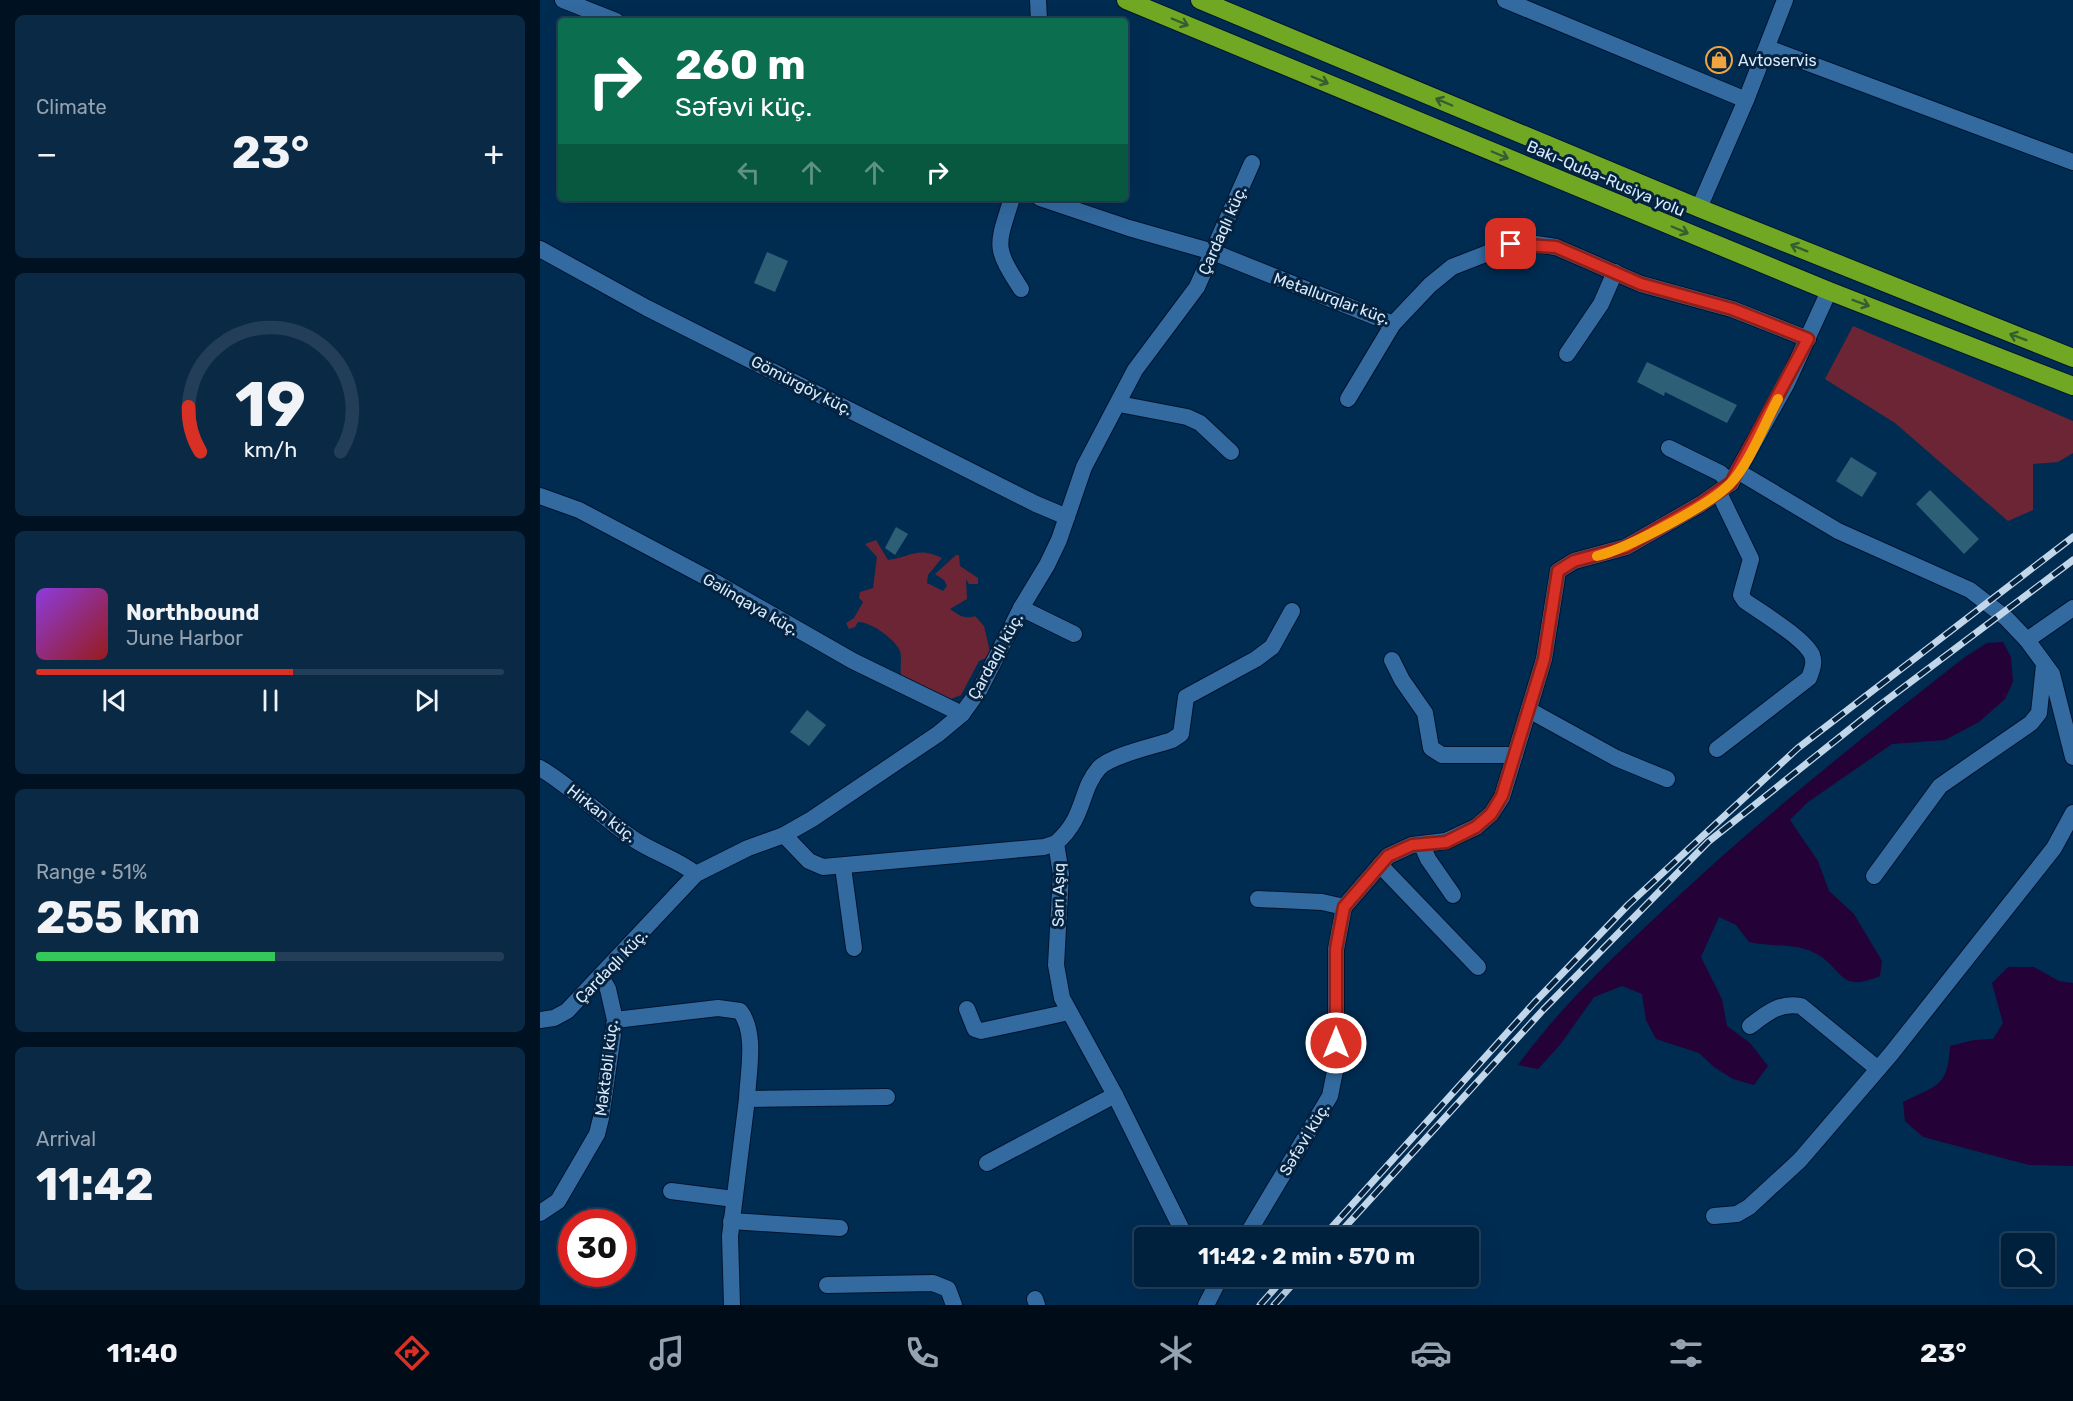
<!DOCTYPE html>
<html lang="en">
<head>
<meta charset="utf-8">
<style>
  :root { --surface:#00213e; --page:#0a2945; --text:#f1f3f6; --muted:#95a3b0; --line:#223e58; --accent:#d93025 }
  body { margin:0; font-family:Rubik,sans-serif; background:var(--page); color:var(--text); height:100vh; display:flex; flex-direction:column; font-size:22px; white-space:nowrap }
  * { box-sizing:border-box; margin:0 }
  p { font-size:20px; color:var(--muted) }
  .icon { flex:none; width:33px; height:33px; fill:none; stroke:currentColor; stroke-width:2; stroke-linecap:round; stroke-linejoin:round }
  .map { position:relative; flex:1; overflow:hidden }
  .details { display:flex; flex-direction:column; gap:15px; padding:15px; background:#001222; width:540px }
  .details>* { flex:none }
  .guide { position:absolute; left:18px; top:18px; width:570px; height:183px; border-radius:6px; box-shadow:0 6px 24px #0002,0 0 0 2px var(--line); background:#0b6e4f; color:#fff; overflow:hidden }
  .tools { position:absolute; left:1461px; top:1233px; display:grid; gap:12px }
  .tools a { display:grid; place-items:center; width:54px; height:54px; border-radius:6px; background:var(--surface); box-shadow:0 6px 24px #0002,0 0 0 2px var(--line); font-size:30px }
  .speed { position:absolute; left:18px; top:1209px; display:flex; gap:12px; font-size:30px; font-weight:700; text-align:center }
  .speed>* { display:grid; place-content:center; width:78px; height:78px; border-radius:50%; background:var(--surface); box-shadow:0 6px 24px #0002,0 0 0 2px var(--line); line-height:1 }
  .speed .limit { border:9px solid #d22; background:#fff; color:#111 }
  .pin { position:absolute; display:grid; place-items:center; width:51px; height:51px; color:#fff; margin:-26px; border-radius:12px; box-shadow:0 3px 9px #0006 }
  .me { position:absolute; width:66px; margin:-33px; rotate:0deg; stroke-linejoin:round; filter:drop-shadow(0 0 4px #0008) }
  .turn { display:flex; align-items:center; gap:21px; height:126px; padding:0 18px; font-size:27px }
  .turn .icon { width:78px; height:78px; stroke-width:2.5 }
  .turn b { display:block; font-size:42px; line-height:51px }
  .lanes { display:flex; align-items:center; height:57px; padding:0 18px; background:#0003; justify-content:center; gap:30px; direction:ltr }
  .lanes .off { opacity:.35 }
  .big { font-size:45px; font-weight:700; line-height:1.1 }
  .details .tile { flex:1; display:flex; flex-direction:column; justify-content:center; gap:9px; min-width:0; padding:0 21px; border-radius:9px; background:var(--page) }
  .details .dial { align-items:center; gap:0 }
  .dial svg { height:156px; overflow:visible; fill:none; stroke:var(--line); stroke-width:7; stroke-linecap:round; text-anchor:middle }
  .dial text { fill:var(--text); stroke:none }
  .song { display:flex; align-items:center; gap:18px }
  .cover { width:72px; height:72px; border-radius:9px; background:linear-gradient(135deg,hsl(270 70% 55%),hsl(0 70% 35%)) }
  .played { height:6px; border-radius:3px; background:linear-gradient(90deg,var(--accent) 55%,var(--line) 55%) }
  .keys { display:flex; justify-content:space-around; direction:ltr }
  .heat { display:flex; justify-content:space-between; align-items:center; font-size:33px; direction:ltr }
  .charge { height:9px; border-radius:4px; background:linear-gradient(90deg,#34c759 51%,var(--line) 0) }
  .trip { position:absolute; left:594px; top:1227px; width:345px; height:60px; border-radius:6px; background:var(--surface); box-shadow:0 6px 24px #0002,0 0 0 2px var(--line); font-weight:700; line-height:60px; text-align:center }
  .menu { display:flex; height:96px; justify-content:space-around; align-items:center; background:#000d19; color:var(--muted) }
  .menu .icon { width:42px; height:42px }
  .menu .active { color:var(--accent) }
  .menu b { font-size:27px; color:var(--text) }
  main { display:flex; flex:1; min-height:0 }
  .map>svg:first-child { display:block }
</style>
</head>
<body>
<main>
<section class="details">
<div class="tile"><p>Climate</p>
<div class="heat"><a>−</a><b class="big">23°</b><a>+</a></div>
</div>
<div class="tile dial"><svg viewBox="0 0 100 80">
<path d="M14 69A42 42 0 1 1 86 69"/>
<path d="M14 69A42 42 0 0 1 8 46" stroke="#d93025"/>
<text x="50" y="56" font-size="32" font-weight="700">19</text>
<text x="50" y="72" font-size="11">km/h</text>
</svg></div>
<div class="tile">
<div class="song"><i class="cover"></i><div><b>Northbound</b><p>June Harbor</p></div></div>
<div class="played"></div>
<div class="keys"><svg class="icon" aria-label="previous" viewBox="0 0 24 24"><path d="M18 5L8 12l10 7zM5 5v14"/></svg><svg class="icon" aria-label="pause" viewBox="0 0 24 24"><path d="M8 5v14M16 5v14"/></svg><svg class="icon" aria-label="next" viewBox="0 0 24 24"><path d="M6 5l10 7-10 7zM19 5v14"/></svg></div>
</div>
<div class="tile"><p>Range · 51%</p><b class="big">255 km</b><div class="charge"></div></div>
<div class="tile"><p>Arrival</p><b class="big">11:42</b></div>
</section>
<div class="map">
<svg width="1533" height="1305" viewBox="0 0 1533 1305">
  <rect width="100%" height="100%" fill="#002c52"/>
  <g fill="#6c2534">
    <polygon points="1313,326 1533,421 1533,453 1518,462 1493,464 1493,510 1468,521 1355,423 1285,379"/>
    <path d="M 336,540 L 348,560 C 372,557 376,546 402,558 L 388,575 L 387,583 L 403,591 L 407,586 L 404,580 L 395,574 L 416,555 L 419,555 L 420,566 L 438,578 L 438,584 L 429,584 L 426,579 L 427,599 L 410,609 C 419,615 425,620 435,616 L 444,626 L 451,656 L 439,661 L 421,695 L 411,699 L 361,675 C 360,668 362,657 360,651 C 355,639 330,621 318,622 L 315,627 L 309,629 L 306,623 L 314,618 L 323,602 L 319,598 L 320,592 L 333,588 L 337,557 L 325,544 Z"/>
  </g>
  <g fill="#240136">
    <path d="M 1463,642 L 1471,657 L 1473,682 L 1465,699 L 1439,722 L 1405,740 L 1352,744 L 1268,802 L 1250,820 L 1278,861 L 1289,891 L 1314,914 L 1342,961 L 1340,976 C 1297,994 1304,967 1273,952 C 1254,943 1229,947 1209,942 L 1196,925 L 1179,917 L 1161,957 L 1182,999 L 1187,1026 L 1210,1043 L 1228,1066 L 1214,1085 L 1193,1079 L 1174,1067 L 1159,1053 L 1116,1039 L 1106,1020 L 1102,994 L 1082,986 L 1054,997 L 1020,1045 L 998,1069 L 978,1065 C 1018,1010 1068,962 1118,915 C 1215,823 1319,740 1425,657 L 1447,643 Z"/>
    <path d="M 1468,967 L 1494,967 L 1519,981 L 1533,983 L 1533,1166 L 1489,1165 L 1383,1137 L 1365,1121 L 1363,1102 C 1396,1085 1408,1088 1410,1046 L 1434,1040 L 1453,1039 L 1463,1023 L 1452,983 Z"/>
  </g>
  <g fill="#2d5f76">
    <polygon points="227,252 248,261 235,292 214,283"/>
    <polygon points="1107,362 1197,405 1187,423 1125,392 1124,396 1097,382"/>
    <polygon points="1311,457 1337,473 1322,497 1296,481"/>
    <polygon points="1390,490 1439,539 1424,554 1376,504"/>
    <polygon points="356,527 368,534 355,555 345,548"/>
    <polygon points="267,710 286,725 269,746 250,732"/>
  </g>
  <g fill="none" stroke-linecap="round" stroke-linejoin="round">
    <defs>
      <g id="minor">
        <polyline points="23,0 76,21"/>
        <polyline points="498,0 499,21"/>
        <polyline points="965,0 1206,100"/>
        <polyline points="1228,48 1533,162"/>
        <path d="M 472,198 C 457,246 453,246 481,289"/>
        <polyline points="500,198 589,228 673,252 853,324 890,285 912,267 971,244 996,244 1016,247 1101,284 1192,309 1268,339"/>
        <polyline points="1159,208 1206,100 1245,0"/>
        <polyline points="0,249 107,308 496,504 527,517"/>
        <polyline points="1027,354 1061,304 1075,272"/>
        <polyline points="808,399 853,324"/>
        <polyline points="579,404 647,417 660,423 691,452"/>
        <polyline points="1129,448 1180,473 1191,483"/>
        <polyline points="1199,472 1298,531 1430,590 1466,618 1487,640 1512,674 1533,757"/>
        <polyline points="0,496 39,510 173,581 313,661 422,714"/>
        <polyline points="481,608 534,634"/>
        <polyline points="1487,640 1533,608"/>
        <polyline points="852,660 862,680 885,713 891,748 902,755 975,755"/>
        <polyline points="989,710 1076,758 1127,779"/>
        <path d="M 1177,749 L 1269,678 C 1272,670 1275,663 1272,655 C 1264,638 1222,613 1205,601 L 1201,595 L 1211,559 L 1179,493"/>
        <path d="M 0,768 C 35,789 62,818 95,840 C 115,853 137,859 156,874"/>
        <polyline points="244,835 269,861 283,867 504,847 516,843"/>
        <polyline points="882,845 888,859 913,895"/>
        <polyline points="840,865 938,967"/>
        <polyline points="303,867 314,948"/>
        <polyline points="1334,876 1400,786 1491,723 1499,713 1504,665"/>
        <polyline points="718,899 782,902 804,907"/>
        <polyline points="427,1009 435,1029 441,1031 529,1012"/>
        <polyline points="0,1020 14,1018 27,1011 156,874 208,848 244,835 272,819 398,734 422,714 440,689 481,608 507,565 519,540 544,467 595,370 657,287 712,163"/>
        <path d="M 75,1020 L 178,1008 L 200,1011 C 217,1033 208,1072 207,1099"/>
        <path d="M 1210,1026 C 1227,1013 1240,1002 1261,1006 L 1338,1069"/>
        <polyline points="447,1163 575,1095"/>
        <polyline points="131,1191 194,1199"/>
        <polyline points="0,1213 18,1201 57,1134 61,1118 75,1020 68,989 61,977"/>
        <polyline points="1174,1216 1197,1214 1209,1207 1260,1160 1351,1054 1514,848 1533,813"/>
        <polyline points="191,1221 300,1228"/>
        <path d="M 646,1238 L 575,1095 L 522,998 L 516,965 L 521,874 L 516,843 C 546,817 539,791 559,768 C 571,755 615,746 632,740 L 641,734 L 646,697 L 716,659 L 732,647 L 752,611"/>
        <polyline points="705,1238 790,1096 796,1066 796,949 804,907 848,856 872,845 906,841 936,827 951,814 962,797 1004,659 1018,571 1034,561 1086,547 1161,504 1191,483 1247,383 1289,291"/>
        <polyline points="287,1285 393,1283 408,1289 414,1305"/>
        <polyline points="495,1299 497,1305"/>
        <polyline points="192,1305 190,1236 207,1099 347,1097"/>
        <polyline points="666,1305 681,1276"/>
      </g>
      <g id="highway">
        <polyline points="586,0 1289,291 1533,386"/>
        <polyline points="660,0 1159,208 1533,358"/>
      </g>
    </defs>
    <use href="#minor" stroke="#00142e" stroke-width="18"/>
    <use href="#highway" stroke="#00142e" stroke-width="20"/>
    <use href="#minor" stroke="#336aa0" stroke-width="16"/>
    <use href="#highway" stroke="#71a823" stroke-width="18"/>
    <defs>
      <g id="rail">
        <polyline points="782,1238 994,1003 1088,905 1258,748 1533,537"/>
        <polyline points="795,1238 1003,1010 1168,842 1340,705 1533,560"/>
        <polyline points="720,1305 746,1276"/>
        <polyline points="734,1305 760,1276"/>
      </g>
    </defs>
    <use href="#rail" stroke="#c2d6ea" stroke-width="7"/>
    <use href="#rail" stroke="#05223e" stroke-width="4.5" stroke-dasharray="14" stroke-linecap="butt"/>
  </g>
  <defs><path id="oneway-shaft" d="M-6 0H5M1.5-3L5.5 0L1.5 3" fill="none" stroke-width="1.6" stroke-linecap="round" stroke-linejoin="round" transform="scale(1.5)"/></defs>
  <g stroke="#365e32">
    <use href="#oneway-shaft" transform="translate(640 22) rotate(23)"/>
    <use href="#oneway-shaft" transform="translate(780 80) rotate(23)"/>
    <use href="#oneway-shaft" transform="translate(904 102) rotate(-157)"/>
    <use href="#oneway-shaft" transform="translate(960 155) rotate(23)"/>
    <use href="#oneway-shaft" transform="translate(1140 230) rotate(23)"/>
    <use href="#oneway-shaft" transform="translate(1259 248) rotate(-158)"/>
    <use href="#oneway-shaft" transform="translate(1321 303) rotate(20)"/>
    <use href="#oneway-shaft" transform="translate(1478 337) rotate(-159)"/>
  </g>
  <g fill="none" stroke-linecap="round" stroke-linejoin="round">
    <defs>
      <polyline id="route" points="796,1043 796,949 804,907 848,856 872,845 906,842 936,827 951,814 962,796 1004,659 1018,571 1034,561 1086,547 1161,504 1191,483 1268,339 1192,309 1101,284 1016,247 971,244"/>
    </defs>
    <use href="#route" stroke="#8d1f18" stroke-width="15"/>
    <use href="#route" stroke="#d93025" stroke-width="10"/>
    <path stroke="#f59e0b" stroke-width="10" d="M 1057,556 C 1086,549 1170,505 1190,484 C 1208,466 1225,423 1238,399"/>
  </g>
  <defs>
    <symbol id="shop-ring" viewBox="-11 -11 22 22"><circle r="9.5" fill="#05223e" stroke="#f1a540" stroke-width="1.5"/><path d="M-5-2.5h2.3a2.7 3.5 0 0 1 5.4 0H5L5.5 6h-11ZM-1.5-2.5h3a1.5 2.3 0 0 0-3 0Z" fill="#f1a540"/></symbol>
  </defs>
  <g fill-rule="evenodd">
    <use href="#shop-ring" x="1164" y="45" width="30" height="30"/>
  </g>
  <g text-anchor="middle" stroke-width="6" stroke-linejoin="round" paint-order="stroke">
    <g font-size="16" fill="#d9eafc" stroke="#05223e" text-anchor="start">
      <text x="1198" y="66">Avtoservis</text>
    </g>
    <g font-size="16" fill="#d9eafc" stroke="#05223e">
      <text transform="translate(1066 178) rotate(23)" y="6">Bakı-Quba-Rusiya yolu</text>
      <text transform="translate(682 230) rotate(-66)" y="6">Çardaqlı küç.</text>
      <text transform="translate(792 298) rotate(20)" y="6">Metallurqlar küç.</text>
      <text transform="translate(262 385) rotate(27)" y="6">Gömürgöy küç.</text>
      <text transform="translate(211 604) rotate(30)" y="6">Gəlinqaya küç.</text>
      <text transform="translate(455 656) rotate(-61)" y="6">Çardaqlı küç.</text>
      <text transform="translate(62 813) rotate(38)" y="6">Hirkan küç.</text>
      <text transform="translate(518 895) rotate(-89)" y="6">Sarı Aşıq</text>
      <text transform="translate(71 966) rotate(-46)" y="6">Çardaqlı küç.</text>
      <text transform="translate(66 1068) rotate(-83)" y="6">Məktəbli küç.</text>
      <text transform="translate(764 1139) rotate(-59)" y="6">Səfəvi küç.</text>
    </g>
  </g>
</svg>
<div class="tools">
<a><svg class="icon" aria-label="search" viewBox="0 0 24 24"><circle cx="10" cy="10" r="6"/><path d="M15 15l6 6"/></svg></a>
</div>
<div class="speed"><div class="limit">30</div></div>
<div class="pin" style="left:971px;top:244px;background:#d93025"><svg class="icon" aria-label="arrive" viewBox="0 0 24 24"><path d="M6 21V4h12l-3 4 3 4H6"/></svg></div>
<svg class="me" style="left:796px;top:1043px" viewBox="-20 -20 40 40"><circle r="17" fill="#d93025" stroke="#fff" stroke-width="3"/><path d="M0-11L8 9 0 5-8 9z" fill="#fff"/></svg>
<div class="trip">11:42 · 2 min · 570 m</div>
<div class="guide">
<div class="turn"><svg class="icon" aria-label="right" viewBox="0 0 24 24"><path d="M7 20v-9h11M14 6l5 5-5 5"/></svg><div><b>260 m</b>Səfəvi küç.</div></div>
<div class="lanes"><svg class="icon off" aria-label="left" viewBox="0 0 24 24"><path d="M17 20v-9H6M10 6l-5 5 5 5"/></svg><svg class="icon off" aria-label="ahead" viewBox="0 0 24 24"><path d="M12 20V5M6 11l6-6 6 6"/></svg><svg class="icon off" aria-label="ahead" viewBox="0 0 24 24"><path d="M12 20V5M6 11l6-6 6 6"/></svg><svg class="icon" aria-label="right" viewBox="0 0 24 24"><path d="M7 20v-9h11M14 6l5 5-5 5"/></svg></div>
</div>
</div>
</main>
<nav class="menu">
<b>11:40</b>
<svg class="icon active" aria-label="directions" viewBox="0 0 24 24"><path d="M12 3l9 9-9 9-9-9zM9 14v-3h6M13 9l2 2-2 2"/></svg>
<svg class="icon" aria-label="music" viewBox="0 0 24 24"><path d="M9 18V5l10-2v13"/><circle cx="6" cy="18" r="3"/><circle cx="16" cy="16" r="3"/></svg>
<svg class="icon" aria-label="phone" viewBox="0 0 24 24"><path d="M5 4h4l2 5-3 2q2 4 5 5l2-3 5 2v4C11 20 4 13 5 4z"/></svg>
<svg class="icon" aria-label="climate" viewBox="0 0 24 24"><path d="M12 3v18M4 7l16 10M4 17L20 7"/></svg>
<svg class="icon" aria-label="car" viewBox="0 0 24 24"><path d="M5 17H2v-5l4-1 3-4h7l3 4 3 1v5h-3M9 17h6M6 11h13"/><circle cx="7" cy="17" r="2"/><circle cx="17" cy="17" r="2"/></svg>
<svg class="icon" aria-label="filters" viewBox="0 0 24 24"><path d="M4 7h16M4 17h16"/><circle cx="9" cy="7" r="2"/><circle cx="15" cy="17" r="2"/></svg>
<b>23°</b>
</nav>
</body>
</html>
